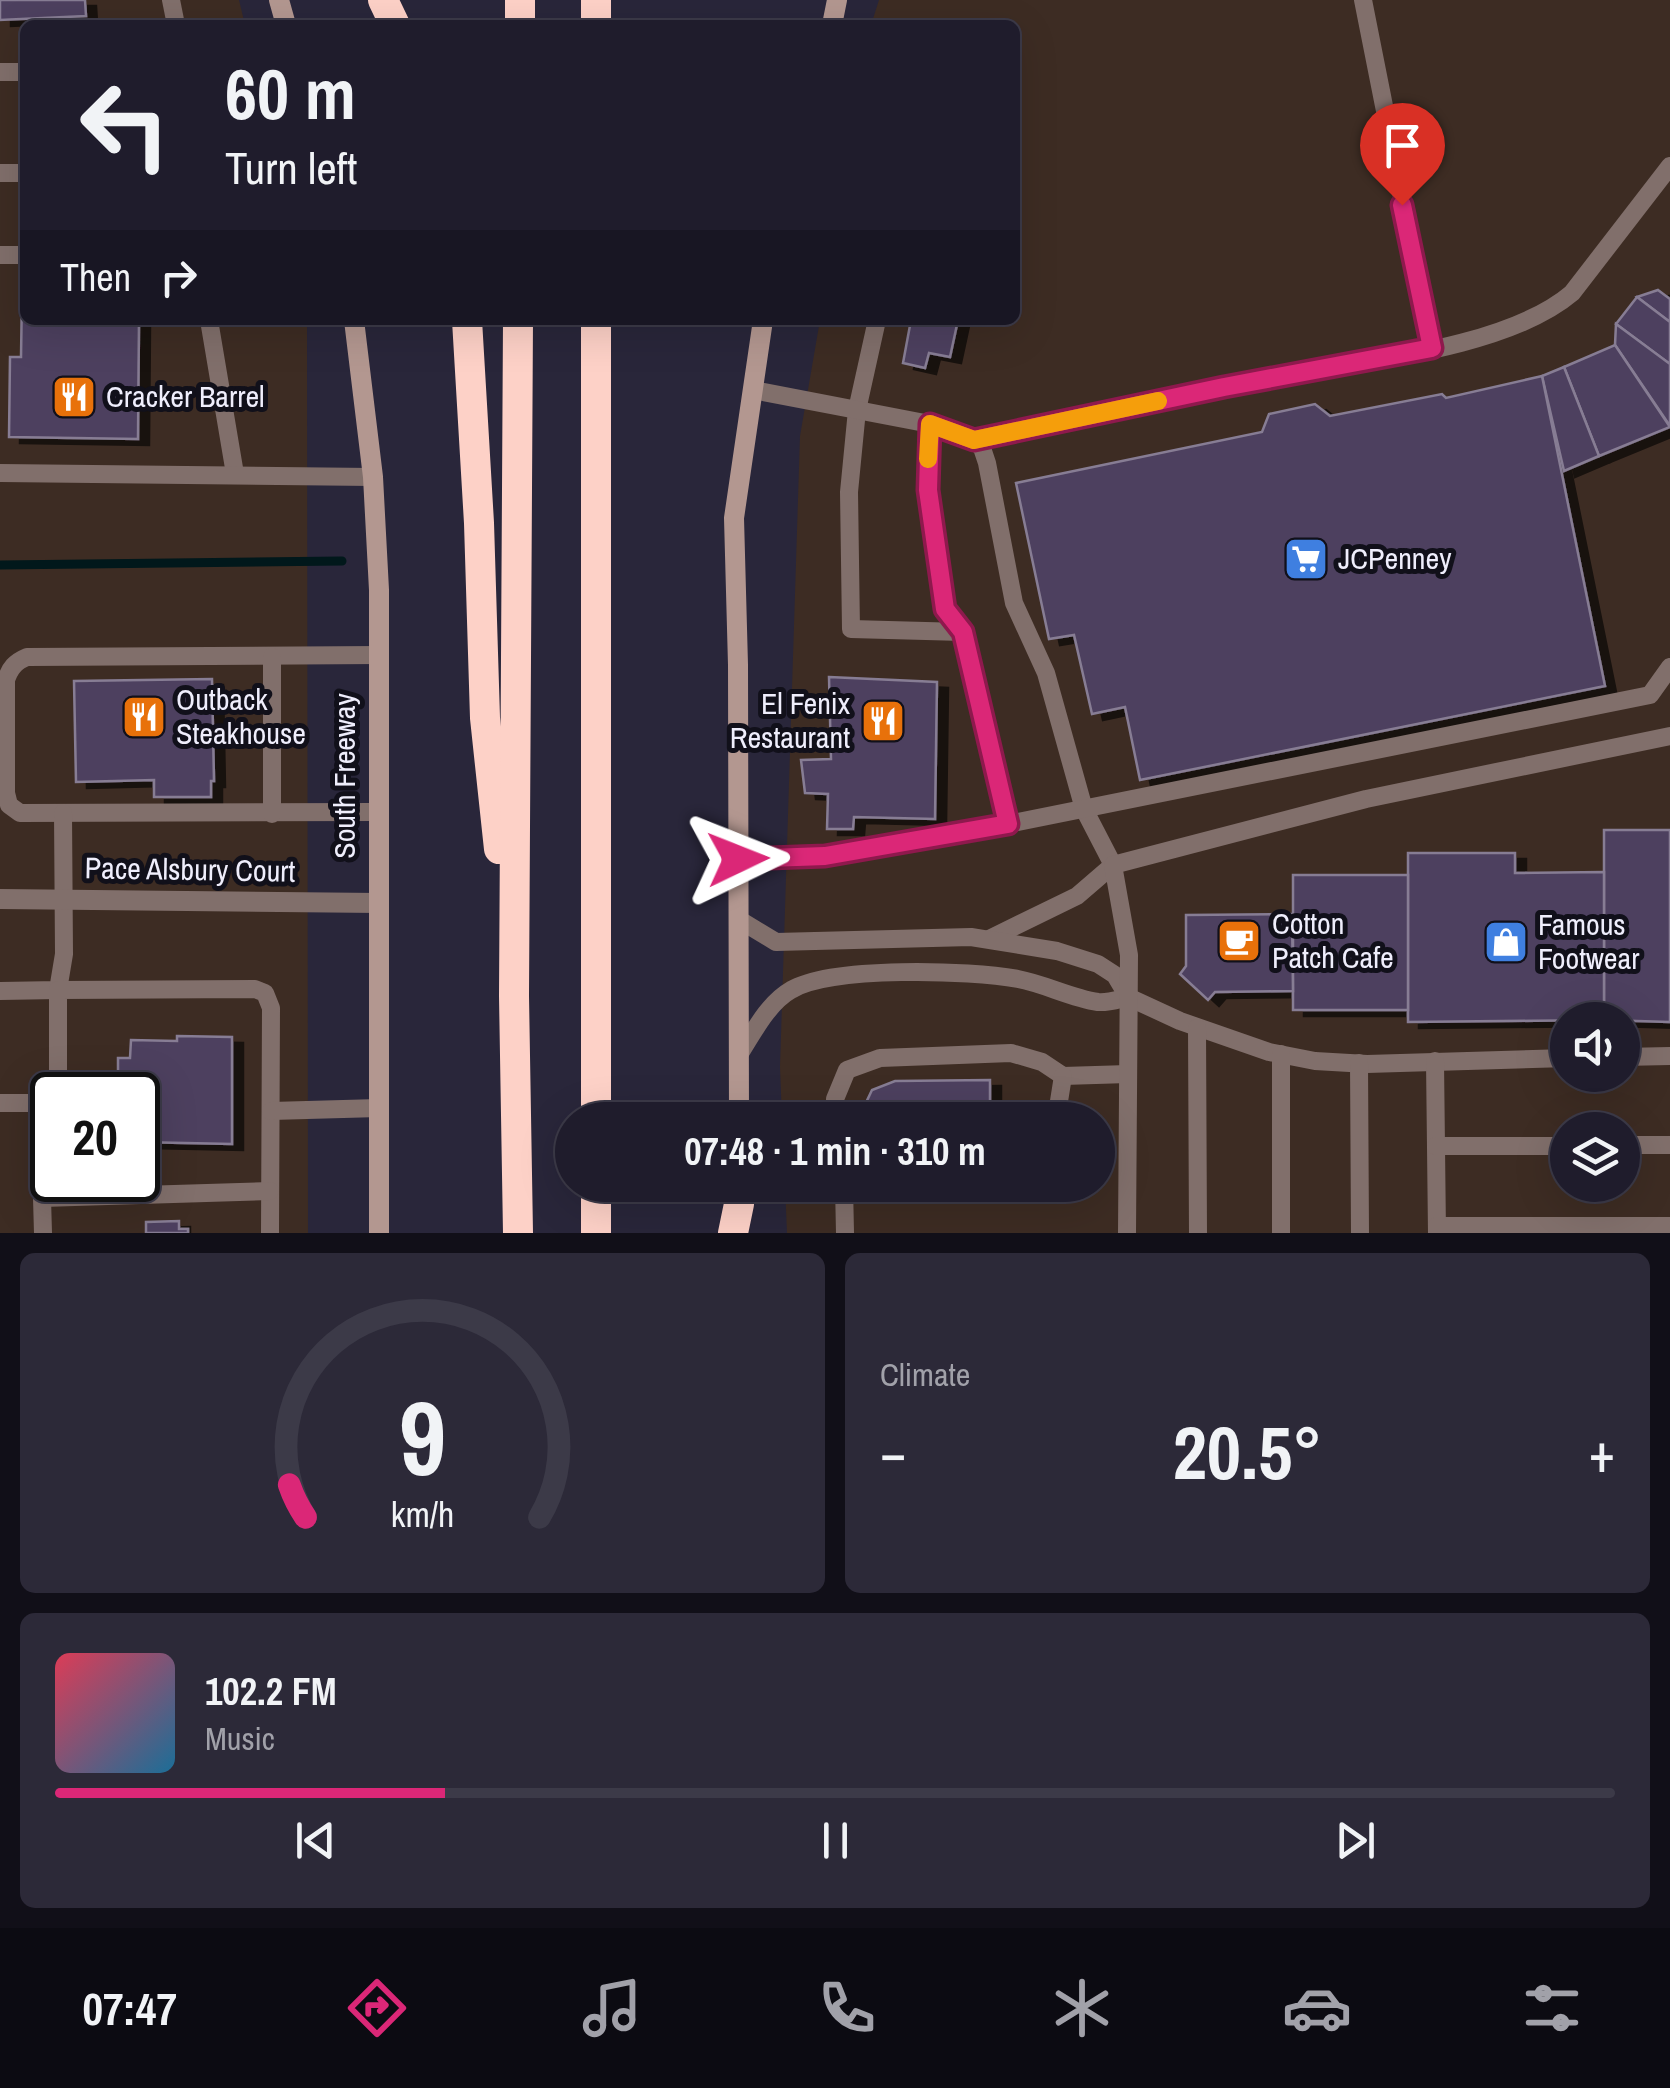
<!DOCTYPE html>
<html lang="en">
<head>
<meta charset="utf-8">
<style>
  :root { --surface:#1f1c2c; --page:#2c2938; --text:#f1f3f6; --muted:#a1a1a9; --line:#3c3a48; --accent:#db2777 }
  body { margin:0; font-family:"Archivo Narrow",sans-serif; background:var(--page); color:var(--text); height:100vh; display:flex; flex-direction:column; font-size:38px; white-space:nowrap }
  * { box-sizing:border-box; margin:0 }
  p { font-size:32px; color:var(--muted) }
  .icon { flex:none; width:55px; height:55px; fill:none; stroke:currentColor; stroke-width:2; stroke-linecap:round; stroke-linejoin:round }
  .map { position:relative; height:1233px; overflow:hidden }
  .details { display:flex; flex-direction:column; gap:20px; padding:20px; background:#110f18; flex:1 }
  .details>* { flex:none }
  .banner { position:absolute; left:20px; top:20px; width:1000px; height:305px; border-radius:15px; box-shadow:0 10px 40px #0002,0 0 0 2px var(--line); background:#1f1c2c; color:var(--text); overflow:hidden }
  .fabs { position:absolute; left:1550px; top:1002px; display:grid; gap:20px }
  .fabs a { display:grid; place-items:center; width:90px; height:90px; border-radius:50%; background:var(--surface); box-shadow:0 10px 40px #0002,0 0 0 2px var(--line); font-size:50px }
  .speed { position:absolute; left:30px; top:1072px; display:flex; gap:20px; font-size:50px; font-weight:700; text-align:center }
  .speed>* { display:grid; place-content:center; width:130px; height:130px; border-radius:50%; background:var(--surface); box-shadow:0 10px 40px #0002,0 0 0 2px var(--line); line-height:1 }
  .speed .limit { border:5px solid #111; border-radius:15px; background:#fff; color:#111 }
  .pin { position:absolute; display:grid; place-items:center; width:85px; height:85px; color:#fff; margin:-102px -42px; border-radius:50% 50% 50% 0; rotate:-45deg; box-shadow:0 0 10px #0007 }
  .pin .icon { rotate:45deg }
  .me { position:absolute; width:110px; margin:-55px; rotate:88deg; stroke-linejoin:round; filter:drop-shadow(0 0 8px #0008) }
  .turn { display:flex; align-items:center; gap:35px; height:210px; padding:0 40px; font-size:45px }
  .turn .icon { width:130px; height:130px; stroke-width:2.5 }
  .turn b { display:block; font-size:70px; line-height:85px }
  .then { display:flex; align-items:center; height:95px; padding:0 40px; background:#0003; gap:20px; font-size:38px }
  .big { font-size:75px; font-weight:700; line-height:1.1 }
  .details .tile { flex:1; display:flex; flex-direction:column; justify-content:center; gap:15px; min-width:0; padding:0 35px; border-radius:15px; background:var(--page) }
  .details .dial { align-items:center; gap:0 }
  .dial svg { height:260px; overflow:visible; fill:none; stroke:var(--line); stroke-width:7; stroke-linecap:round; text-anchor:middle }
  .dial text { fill:var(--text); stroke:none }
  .song { display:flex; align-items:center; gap:30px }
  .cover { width:120px; height:120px; border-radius:15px; background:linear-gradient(135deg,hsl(350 70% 55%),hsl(200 70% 35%)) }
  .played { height:10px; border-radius:5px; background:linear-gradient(90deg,var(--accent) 25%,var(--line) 25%) }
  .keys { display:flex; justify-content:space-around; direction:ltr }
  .heat { display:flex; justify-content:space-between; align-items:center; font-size:55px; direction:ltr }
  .details .tiles { flex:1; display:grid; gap:20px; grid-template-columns:1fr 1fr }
  .tile:last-child { grid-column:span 2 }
  .trip { position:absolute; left:555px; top:1102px; width:560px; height:100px; border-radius:50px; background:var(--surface); box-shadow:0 10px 40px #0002,0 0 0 2px var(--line); font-weight:700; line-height:100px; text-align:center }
  .tabs { display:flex; height:160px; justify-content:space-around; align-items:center; background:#0c0b12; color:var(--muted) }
  .tabs .icon { width:70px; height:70px }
  .tabs .selected { color:var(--accent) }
  .tabs b { font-size:45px; color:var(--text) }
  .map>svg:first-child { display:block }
</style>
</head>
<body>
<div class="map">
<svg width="1670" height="1233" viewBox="0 0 1670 1233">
  <defs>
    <filter id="shadow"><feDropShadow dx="11" dy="6" stdDeviation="0" flood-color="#0009"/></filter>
  </defs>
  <rect width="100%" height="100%" fill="#29263a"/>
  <g fill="#3d2c23" fill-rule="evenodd">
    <path d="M 0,0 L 239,0 L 245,25 L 25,25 L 25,320 L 307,320 L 308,1233 L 0,1233 ZM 52,1095 L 138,1095 L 138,1180 L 52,1180 Z"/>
    <path d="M 879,0 L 1670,0 L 1670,1233 L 787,1233 L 785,1185 L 1098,1185 L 1098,1120 L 782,1120 L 780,1067 L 800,436 L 820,320 L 1015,320 L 1015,25 L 871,25 ZM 1568,1020 L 1622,1020 L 1622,1075 L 1568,1075 ZM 1568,1130 L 1622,1130 L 1622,1185 L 1568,1185 Z"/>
  </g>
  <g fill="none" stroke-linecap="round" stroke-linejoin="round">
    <polyline stroke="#01181b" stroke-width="9" points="0,565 342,561"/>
  </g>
  <g fill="#4e415f" stroke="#877d94" stroke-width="2.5" filter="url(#shadow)">
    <polygon points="0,0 85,0 86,16 0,20"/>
    <polygon points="1658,290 1670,299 1670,322 1637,297"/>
    <polygon points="22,293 25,293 25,320 139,320 138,439 9,437 10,357 21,357"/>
    <polygon points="1637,297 1670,322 1670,364 1616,324"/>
    <polygon points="911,320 958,320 950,357 929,353 925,368 903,363"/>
    <polygon points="1616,324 1670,364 1670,426 1615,345"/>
    <polygon points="1615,345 1670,427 1599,456 1564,367"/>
    <polygon points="1564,367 1599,456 1564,471 1542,376"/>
    <polygon points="1542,376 1605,686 1140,780 1125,707 1092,714 1074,635 1049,639 1016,483 1262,432 1269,414 1315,404 1330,416 1442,394 1446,398"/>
    <polygon points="829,677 937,682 935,819 854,817 853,829 827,829 828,794 805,793 801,760 831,759"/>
    <polygon points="212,679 214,781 211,781 211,797 154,797 154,780 76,782 74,681"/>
    <polygon points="1604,830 1670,830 1670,1022 1604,1020"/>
    <polygon points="1408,853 1515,853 1515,873 1604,872 1604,1020 1408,1022"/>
    <rect x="1293" y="875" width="115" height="135"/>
    <polygon points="1292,914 1293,991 1215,992 1208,1000 1180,974 1186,966 1186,915"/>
    <polygon points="177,1036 232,1037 232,1144 138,1142 138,1095 107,1095 107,1077 118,1077 118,1058 130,1058 131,1040 177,1041"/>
    <polygon points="990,1080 990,1120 870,1120 863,1109 872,1090 895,1081"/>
    <polygon points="179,1221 179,1229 188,1229 188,1233 146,1233 146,1222"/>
  </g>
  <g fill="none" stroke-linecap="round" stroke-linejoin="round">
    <g stroke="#816f6b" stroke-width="18">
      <polyline points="171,0 176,25"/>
      <polyline points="1363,0 1432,348"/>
      <polyline points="0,72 25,72"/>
      <polyline points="0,173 25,173"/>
      <polyline points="0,255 25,255"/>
      <polyline points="209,320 235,474"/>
      <polyline points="877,320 857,410 849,492 851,629 963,632"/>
      <polyline points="753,390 930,424 968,435 982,448 987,463 1014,603 1046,673 1084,809 1113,865 1077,896 989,939"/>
      <polyline points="930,424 929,490 945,609 963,632 1008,824"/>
      <path d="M 975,440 C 1072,420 1169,398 1266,379 C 1354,362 1505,350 1572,293 L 1670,166"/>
      <polyline points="0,473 373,477"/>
      <path d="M 380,655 L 27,657 C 15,662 10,668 6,680 L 6,793 L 9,805 L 20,813 L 380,812"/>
      <polyline points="272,657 272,814"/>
      <polyline points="738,859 825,856 933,839 1650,695 1670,667"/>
      <polyline points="738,919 776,942 971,937 1057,951 1098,964 1115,975 1128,997 1180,1021 1269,1052 1315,1061 1367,1064 1568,1058"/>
      <polyline points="0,991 58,990 64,954 63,813"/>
      <polyline points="1197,1028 1198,1233"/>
      <polyline points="1281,1054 1281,1233"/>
      <path d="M 739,1055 C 753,1033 768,1003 791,990 C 831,966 970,970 1018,979 C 1045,984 1071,998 1098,1002 C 1108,1003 1119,999 1128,997"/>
      <polyline points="1622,1057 1670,1056"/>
      <polyline points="1435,1061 1437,1233"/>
      <polyline points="1359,1063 1360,1233"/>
      <polyline points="58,1095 58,990 255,989 265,993 271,1008 270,1233"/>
      <polyline points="0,1103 52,1103"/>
      <polyline points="271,1111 379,1108"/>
      <polyline points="838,1120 835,1099 847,1070 880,1058 1011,1053 1042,1062 1063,1076 1128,1074"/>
      <polyline points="1056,1120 1063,1076"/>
      <polyline points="1622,1145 1670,1145"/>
      <polyline points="1436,1146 1568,1146"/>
      <polyline points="844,1185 845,1233"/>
      <polyline points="1437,1226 1670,1226"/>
      <polyline points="43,1233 42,1198 270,1191"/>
      <polyline points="1127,1233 1129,955 1113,865 1366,799 1670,736"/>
    </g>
    <polyline stroke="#816f6b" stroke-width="20" points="0,899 379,903"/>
    <g stroke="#b39790" stroke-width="20">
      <polyline points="279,0 286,25"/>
      <polyline points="832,25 837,0"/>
      <polyline points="354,320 373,477 379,590 379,1233"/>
      <polyline points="739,1120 738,665 734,518 763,320"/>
    </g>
    <g stroke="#fdd1c7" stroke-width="30">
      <polyline points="383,0 395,25"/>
      <polyline points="520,25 520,0"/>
      <polyline points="596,25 596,0"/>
      <polyline points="467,320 479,523 485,718 499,849"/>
      <polyline points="596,1120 596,320"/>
      <polyline points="596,1185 596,1233"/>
      <polyline points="518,1233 514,996 518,320"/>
      <polyline points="733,1233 739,1204"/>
    </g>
  </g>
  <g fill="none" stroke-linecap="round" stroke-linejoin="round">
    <defs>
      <polyline id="route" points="738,859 825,856 1008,824 963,632 945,609 928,490 930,424 974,440 1224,387 1432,348 1402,205"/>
    </defs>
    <use href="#route" stroke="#8e194d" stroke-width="25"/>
    <use href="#route" stroke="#db2777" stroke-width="18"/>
    <polyline stroke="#f59e0b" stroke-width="18" points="928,459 930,424 974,440 1158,401"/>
  </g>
  <defs>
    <symbol id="restaurant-square" viewBox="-11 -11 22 22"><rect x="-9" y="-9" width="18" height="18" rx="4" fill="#e8710a" stroke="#11101a"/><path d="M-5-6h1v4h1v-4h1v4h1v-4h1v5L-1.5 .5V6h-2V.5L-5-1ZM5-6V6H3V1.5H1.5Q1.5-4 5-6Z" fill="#fff"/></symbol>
    <symbol id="supermarket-square" viewBox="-11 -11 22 22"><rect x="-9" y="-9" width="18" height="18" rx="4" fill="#3f7fe0" stroke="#11101a"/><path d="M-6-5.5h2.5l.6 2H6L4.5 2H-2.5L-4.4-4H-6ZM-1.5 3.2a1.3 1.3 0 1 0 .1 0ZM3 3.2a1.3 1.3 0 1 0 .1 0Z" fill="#fff"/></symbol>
    <symbol id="cafe-square" viewBox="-11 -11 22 22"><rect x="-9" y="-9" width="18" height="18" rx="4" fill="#e8710a" stroke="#11101a"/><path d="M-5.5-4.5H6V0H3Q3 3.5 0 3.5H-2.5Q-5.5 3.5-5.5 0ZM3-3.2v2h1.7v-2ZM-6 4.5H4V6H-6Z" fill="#fff"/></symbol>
    <symbol id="shop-square" viewBox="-11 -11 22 22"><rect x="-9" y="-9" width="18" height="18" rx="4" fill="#3f7fe0" stroke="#11101a"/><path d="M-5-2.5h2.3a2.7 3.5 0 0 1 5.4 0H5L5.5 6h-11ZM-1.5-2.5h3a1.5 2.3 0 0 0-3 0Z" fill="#fff"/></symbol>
  </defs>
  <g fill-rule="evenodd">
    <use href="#restaurant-square" x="49" y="372" width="50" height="50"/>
    <use href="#supermarket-square" x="1281" y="534" width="50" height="50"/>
    <use href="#restaurant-square" x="119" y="692" width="50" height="50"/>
    <use href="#restaurant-square" x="858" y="696" width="50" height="50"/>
    <use href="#cafe-square" x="1214" y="916" width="50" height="50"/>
    <use href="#shop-square" x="1481" y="917" width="50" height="50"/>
  </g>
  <g text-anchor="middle" stroke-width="10" stroke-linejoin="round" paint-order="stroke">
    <g font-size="30" fill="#efeefc" stroke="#11101a" text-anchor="start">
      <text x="106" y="407">Cracker Barrel</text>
      <text x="1338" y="569">JCPenney</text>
      <text x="176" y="710">Outback<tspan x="176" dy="34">Steakhouse</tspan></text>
      <text x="850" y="714" text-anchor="end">El Fenix<tspan x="850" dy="34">Restaurant</tspan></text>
      <text x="1272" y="934">Cotton<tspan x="1272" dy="34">Patch Cafe</tspan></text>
      <text x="1538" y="935">Famous<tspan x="1538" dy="34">Footwear</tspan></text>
    </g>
    <g font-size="30" fill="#efeefc" stroke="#11101a">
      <text transform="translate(345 776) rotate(-90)" y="10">South Freeway</text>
      <text transform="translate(190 870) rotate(1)" y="10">Pace Alsbury Court</text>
    </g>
  </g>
</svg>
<div class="fabs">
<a><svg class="icon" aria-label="sound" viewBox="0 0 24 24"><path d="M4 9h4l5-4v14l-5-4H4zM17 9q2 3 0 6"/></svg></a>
<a><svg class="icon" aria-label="layers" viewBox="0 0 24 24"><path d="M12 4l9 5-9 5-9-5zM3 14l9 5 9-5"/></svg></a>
</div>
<div class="speed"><div class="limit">20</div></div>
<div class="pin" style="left:1402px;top:205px;background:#d93025"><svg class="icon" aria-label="arrive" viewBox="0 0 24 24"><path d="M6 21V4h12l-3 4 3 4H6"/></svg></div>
<svg class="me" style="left:738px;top:859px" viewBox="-20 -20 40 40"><path d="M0-17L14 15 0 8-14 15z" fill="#db2777" stroke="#fff" stroke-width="4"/></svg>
<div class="trip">07:48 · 1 min · 310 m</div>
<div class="banner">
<div class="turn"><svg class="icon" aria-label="left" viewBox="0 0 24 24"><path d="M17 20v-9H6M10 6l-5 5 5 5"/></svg><div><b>60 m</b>Turn left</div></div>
<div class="then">Then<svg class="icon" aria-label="right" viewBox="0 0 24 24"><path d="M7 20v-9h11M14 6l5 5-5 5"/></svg></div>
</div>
</div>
<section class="details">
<div class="tiles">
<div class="tile dial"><svg viewBox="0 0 100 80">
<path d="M14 69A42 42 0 1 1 86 69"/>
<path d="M14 69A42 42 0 0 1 9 59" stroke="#db2777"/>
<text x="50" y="56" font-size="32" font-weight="700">9</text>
<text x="50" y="72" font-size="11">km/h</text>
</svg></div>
<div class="tile"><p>Climate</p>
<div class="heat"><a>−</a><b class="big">20.5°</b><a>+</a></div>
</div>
<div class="tile">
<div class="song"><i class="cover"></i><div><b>102.2 FM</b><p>Music</p></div></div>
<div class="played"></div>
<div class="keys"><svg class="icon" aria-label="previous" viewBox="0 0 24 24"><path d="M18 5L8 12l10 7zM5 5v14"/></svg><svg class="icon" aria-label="pause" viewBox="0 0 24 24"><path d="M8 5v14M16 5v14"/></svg><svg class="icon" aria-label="next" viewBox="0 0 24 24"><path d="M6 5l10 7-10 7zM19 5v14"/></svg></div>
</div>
</div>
</section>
<nav class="tabs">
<b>07:47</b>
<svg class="icon selected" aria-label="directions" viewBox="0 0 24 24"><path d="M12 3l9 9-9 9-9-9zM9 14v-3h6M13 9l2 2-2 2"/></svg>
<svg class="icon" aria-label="music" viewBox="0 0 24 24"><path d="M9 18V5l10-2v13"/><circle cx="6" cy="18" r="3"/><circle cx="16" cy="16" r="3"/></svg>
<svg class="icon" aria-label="phone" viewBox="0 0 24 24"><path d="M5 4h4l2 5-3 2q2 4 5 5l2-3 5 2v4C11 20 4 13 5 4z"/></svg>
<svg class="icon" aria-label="climate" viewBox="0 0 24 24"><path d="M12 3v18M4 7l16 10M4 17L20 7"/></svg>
<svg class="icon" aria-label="car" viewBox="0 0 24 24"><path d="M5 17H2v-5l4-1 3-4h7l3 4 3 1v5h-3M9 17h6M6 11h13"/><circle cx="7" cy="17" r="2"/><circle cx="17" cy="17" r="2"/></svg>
<svg class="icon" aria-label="filters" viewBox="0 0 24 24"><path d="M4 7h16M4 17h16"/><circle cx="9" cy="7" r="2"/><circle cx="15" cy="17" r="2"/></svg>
</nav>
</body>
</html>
